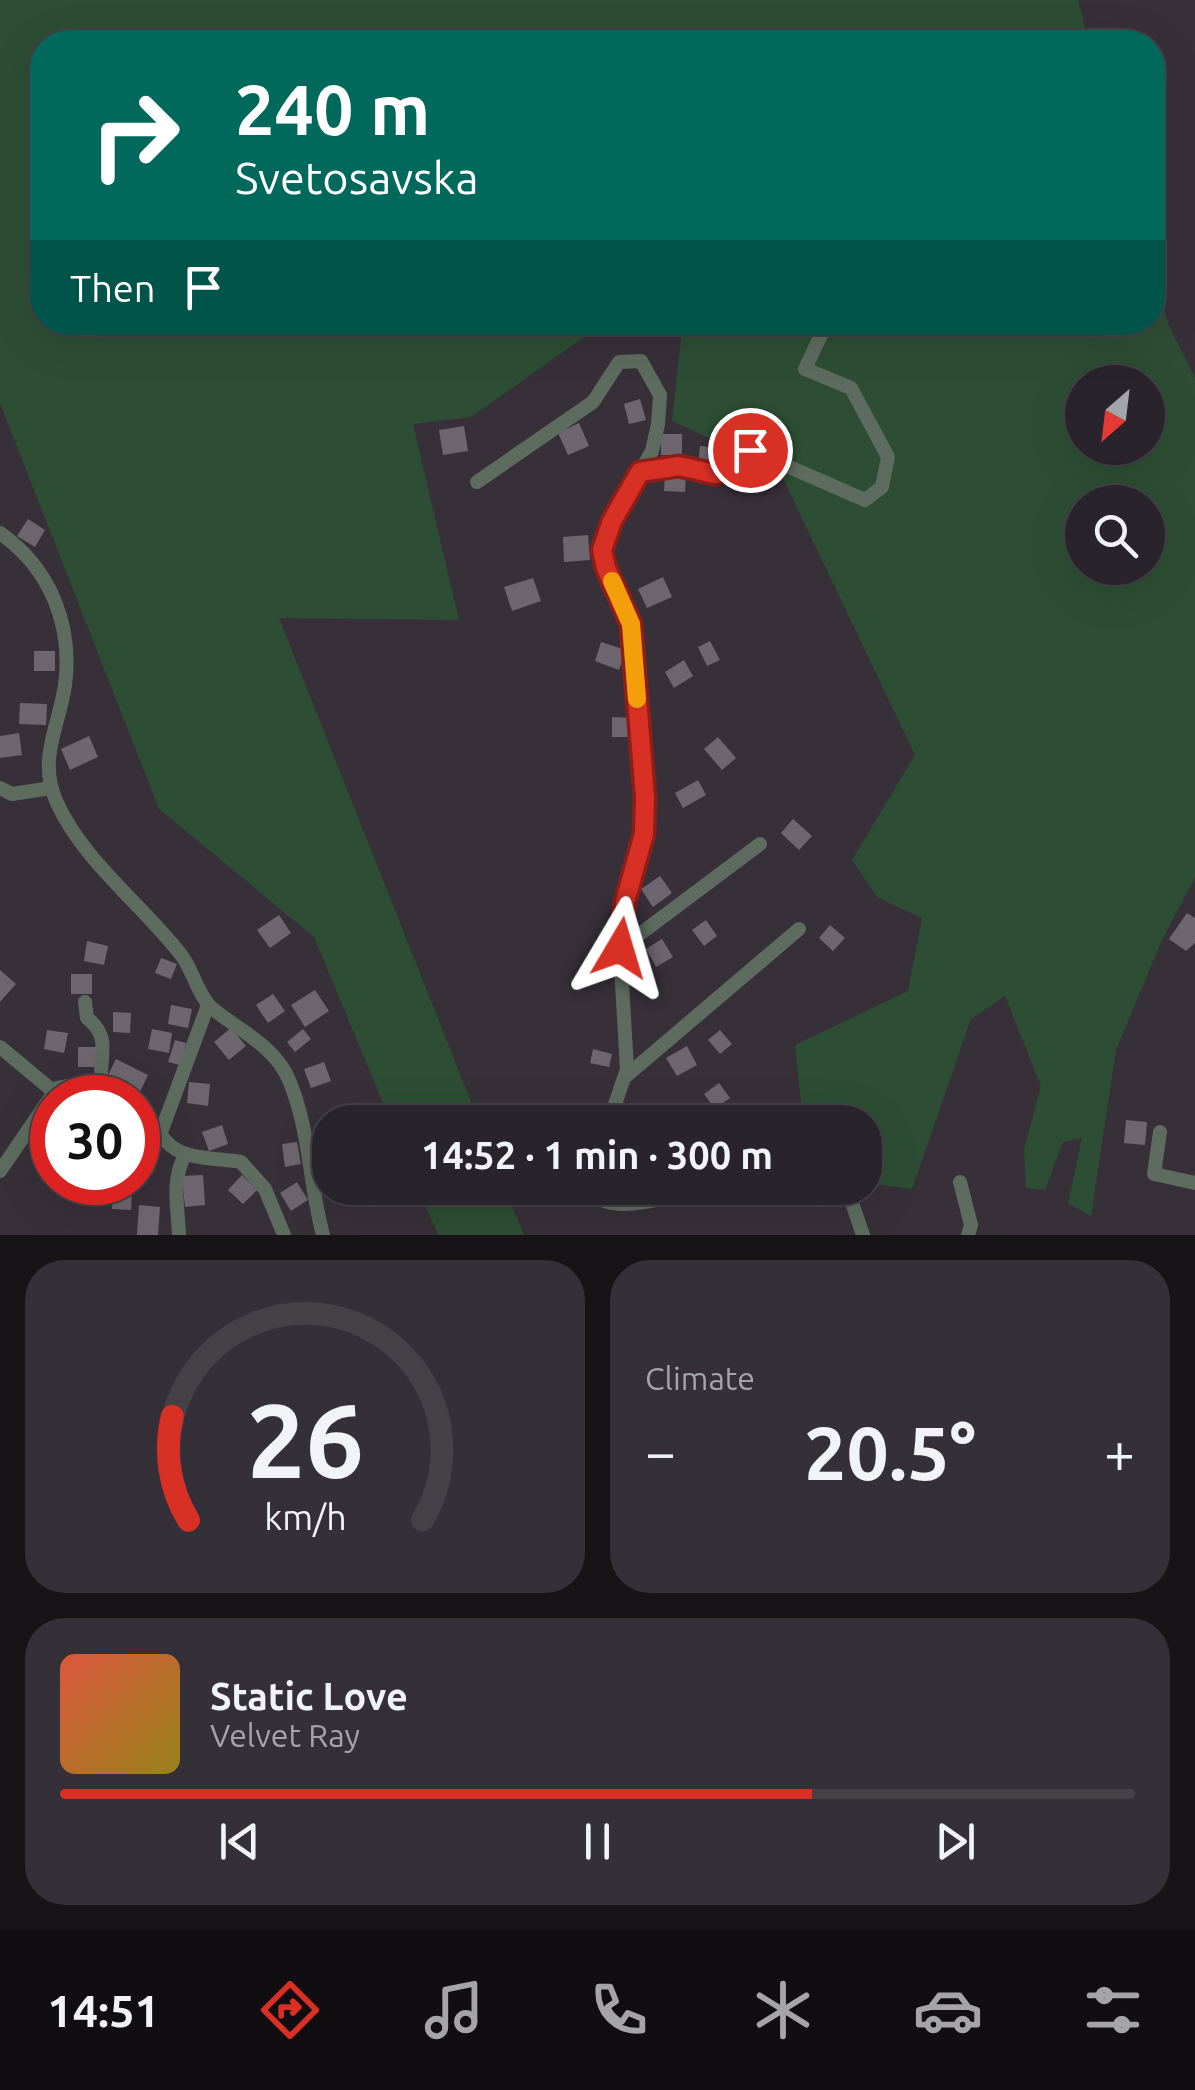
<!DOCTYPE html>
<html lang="en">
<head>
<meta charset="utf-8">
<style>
  :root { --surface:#29242b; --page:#353037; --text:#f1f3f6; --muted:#a5a4a9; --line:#454147; --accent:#d93025 }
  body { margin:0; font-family:Ubuntu,sans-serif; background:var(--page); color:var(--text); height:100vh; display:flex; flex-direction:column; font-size:38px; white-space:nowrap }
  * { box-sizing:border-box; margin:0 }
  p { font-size:32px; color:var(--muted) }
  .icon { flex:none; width:55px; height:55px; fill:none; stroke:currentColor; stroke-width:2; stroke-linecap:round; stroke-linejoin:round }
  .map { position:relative; height:1235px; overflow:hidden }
  .panel { display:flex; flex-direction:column; gap:25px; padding:25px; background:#171418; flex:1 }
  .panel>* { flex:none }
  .top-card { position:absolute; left:30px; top:30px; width:1135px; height:305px; border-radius:40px; box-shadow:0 10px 40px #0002,0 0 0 2px var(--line); background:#00695c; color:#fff; overflow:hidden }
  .needle { width:65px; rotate:208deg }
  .fabs { position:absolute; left:1065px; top:365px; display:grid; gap:20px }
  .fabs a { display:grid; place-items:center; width:100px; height:100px; border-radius:50%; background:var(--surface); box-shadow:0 10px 40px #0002,0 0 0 2px var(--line); font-size:50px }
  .speed { position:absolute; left:30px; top:1075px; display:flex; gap:20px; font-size:50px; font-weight:700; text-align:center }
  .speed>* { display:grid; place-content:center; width:130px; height:130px; border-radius:50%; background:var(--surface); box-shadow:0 10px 40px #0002,0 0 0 2px var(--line); line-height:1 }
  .speed .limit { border:15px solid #d22; background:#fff; color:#111 }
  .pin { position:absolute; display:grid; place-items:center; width:85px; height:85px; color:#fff; margin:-42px; border:5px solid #fff; border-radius:50%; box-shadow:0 2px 10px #0007 }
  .me { position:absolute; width:110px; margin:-55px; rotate:7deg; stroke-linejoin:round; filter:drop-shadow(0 0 8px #0008) }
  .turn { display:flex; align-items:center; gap:35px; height:210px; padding:0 40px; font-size:45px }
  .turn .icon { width:130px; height:130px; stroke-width:2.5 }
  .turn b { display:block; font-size:70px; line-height:85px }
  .then { display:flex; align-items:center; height:95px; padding:0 40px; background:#0003; gap:20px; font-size:38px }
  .big { font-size:75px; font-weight:700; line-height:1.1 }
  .panel .card { flex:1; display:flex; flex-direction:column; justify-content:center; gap:15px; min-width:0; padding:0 35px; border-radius:40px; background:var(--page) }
  .panel .dial { align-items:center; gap:0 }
  .dial svg { height:260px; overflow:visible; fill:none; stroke:var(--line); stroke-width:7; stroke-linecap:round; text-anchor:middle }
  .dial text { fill:var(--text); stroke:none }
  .song { display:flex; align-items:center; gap:30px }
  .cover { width:120px; height:120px; border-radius:15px; background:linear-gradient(135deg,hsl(10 70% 55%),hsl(50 70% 35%)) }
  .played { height:10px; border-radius:5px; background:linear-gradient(90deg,var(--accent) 70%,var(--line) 70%) }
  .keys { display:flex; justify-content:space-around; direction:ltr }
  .heat { display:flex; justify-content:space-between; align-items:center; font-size:55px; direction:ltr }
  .panel .tiles { flex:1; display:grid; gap:25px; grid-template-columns:1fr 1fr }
  .card:last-child { grid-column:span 2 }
  .trip { position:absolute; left:312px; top:1105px; width:570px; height:100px; border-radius:40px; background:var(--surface); box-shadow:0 10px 40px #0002,0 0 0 2px var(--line); font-weight:700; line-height:100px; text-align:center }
  .tabs { display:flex; height:160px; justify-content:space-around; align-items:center; background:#100e11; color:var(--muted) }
  .tabs .icon { width:70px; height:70px }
  .tabs .on { color:var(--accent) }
  .tabs b { font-size:45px; color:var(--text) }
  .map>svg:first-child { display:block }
</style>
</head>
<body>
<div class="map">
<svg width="1195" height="1235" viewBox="0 0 1195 1235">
  <rect width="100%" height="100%" fill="#373039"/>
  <g fill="#2d4e34" fill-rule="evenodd">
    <polygon points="0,0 1078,0 1089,42 42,42 42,322 604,323 471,417 413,424 459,620 279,618 479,1122 391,1122 314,937 159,809 0,403"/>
    <path d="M 1153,270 L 1168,324 L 1195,378 L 1195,877 L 1161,942 L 1116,1050 L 1091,1216 L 1068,1203 L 1082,1138 L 1063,1142 L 1045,1190 L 1026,1188 L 1024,1149 L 1041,1086 L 1005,996 L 971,1019 L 912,1189 L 865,1183 L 865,1122 L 803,1122 L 795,1045 L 908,991 L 922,918 L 878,898 L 852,860 L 915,755 L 779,470 L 672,421 L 682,330 L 678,323 L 1152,322 ZM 1082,382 L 1148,382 L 1148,448 L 1082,448 ZM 1082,502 L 1148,502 L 1148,568 L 1082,568 Z"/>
    <polygon points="418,1188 505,1188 524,1235 438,1235"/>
  </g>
  <g fill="#6e666f">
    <polygon points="640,399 646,420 629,424 624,404"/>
    <polygon points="579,423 589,446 568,455 558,433"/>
    <polygon points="464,426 468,451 443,455 439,430"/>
    <rect x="661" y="434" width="21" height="21"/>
    <polygon points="700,446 719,448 717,468 698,465"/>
    <polygon points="740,462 755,466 750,486 735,483"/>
    <polygon points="665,471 686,471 685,492 664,491"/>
    <polygon points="28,519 45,530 35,547 17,536"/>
    <polygon points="588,535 590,560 564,562 563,537"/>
    <polygon points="663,577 672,597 647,608 638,589"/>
    <polygon points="533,578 541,601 512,611 504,587"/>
    <polygon points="710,641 720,660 707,666 698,647"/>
    <polygon points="601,642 626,650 619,670 595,661"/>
    <rect x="34" y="651" width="21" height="20"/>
    <polygon points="684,660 693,676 674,688 665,672"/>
    <polygon points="20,703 47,704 46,725 19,724"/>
    <polygon points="612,717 630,718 630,737 612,737"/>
    <polygon points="19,733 22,755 0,758 0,736"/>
    <polygon points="89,736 98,757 70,770 61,749"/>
    <polygon points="718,737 736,758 722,770 704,749"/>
    <polygon points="698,780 706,795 683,808 675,793"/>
    <polygon points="793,819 812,836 799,850 781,833"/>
    <polygon points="660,876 672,893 653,907 641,889"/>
    <polygon points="1187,913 1195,918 1195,943 1186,951 1169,939"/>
    <polygon points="279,915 291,933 270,948 257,930"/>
    <polygon points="706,920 717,936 704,946 692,930"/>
    <polygon points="830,925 845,938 833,951 819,938"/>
    <polygon points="662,939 673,957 656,967 646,949"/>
    <polygon points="87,941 108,946 104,965 84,961"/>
    <polygon points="161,958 177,964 171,979 155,973"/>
    <polygon points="0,970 16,984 0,1002"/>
    <rect x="71" y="974" width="21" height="20"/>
    <polygon points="315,990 329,1011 305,1027 291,1005"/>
    <polygon points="273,994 285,1011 268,1023 256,1005"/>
    <polygon points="171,1005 192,1009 188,1028 168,1024"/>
    <polygon points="113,1012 131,1013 130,1033 113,1032"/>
    <polygon points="231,1028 246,1046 229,1060 214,1042"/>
    <polygon points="152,1029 172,1033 169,1053 148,1049"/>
    <polygon points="303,1029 311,1039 295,1052 287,1042"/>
    <polygon points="47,1030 68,1033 64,1053 44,1049"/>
    <polygon points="720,1030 732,1044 720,1054 708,1040"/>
    <polygon points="175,1040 186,1043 180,1065 168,1062"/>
    <polygon points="687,1046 697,1065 677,1076 666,1058"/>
    <rect x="78" y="1047" width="21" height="20"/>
    <polygon points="593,1049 612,1054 609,1067 590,1063"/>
    <polygon points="116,1059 148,1075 140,1092 107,1077"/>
    <polygon points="324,1062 331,1081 311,1088 304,1069"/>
    <polygon points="189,1082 210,1084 208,1106 187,1103"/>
    <polygon points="719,1083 730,1098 715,1109 704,1094"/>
    <polygon points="1126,1120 1147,1122 1145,1145 1124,1143"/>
    <polygon points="222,1125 228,1144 209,1151 202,1132"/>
    <polygon points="297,1142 301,1164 285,1167 282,1144"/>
    <polygon points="203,1175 205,1205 185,1207 182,1176"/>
    <polygon points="242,1175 257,1190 243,1204 228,1190"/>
    <polygon points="297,1182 308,1200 291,1211 280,1193"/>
    <polygon points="113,1188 132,1189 131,1210 112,1209"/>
    <polygon points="139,1205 160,1207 158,1235 137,1235"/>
  </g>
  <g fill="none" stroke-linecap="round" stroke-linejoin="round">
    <g stroke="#5e6c5f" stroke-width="14">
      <polyline points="640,472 679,467 715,474 750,450 865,500 882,487 888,457 851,388 805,369 827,322"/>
      <polyline points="477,482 593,402 619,362 641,361 660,395 658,424 652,451 612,521 603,550 606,568 631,624 645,797 644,833 625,901 620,949 627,1069 609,1122"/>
      <path d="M 0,533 C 50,568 73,625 65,685 C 59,727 37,760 57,803 C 84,862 143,905 182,956 C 193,971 199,997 212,1008 C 238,1030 275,1046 289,1080 C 310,1130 309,1183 323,1235"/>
      <polyline points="0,788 12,794 51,788"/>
      <polyline points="620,949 760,844"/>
      <path d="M 85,1002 L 87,1018 C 111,1037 100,1054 101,1080"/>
      <polyline points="0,1047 53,1091"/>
      <polyline points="625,1077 799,929"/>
      <path d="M 138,1111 C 153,1121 158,1135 171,1146 C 188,1160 219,1158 241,1162 L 265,1189 L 284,1235"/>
      <polyline points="161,1132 208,1005"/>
      <polyline points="1160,1132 1154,1174 1195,1183"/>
      <polyline points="0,1171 57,1088 101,1080 118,1098"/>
      <polyline points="960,1182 971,1225 968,1235"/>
      <path d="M 589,1188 C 605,1220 676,1195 703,1188"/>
      <polyline points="847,1188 863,1235"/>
      <path d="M 179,1235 C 178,1207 171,1181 185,1155"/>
    </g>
  </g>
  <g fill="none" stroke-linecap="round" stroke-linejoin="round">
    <defs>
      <polyline id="route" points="620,948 625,902 644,834 645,797 631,624 606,568 602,550 612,521 640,472 679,466 715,474 750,450"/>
    </defs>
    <use href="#route" stroke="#8d1f18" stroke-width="25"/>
    <use href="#route" stroke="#d93025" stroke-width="18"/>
    <polyline stroke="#f59e0b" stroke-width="18" points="612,581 631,624 637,699"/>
  </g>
</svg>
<div class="fabs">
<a><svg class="needle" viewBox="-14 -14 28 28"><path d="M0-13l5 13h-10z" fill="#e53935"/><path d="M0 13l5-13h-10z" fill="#a5a4a9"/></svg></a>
<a><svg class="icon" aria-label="search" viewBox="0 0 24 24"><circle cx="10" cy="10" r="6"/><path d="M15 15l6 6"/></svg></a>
</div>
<div class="speed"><div class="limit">30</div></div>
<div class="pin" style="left:750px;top:450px;background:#d93025"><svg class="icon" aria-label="arrive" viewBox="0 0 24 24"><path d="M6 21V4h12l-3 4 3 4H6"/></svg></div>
<svg class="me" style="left:620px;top:948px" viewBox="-20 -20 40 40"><path d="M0-17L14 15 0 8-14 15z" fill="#d93025" stroke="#fff" stroke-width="4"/></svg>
<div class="trip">14:52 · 1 min · 300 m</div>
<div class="top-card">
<div class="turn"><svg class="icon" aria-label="right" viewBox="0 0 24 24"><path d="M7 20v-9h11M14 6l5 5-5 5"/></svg><div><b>240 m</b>Svetosavska</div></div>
<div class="then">Then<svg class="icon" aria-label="arrive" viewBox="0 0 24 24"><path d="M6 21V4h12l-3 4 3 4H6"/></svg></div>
</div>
</div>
<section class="panel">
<div class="tiles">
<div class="card dial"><svg viewBox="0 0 100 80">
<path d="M14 69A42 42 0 1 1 86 69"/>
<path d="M14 69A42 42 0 0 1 9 37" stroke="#d93025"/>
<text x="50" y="56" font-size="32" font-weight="700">26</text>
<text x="50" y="72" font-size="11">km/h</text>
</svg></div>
<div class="card"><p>Climate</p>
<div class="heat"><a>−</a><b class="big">20.5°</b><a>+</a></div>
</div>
<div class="card">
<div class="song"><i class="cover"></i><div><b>Static Love</b><p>Velvet Ray</p></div></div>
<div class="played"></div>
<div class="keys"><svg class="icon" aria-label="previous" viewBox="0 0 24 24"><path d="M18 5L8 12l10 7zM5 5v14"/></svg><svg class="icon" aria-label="pause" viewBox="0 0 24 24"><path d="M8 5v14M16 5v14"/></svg><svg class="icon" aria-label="next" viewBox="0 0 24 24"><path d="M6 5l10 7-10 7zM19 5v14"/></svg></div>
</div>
</div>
</section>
<nav class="tabs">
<b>14:51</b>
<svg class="icon on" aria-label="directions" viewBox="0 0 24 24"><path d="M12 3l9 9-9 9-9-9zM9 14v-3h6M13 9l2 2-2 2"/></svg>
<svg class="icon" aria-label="music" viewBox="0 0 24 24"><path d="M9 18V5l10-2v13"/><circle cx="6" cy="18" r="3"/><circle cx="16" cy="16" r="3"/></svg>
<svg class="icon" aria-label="phone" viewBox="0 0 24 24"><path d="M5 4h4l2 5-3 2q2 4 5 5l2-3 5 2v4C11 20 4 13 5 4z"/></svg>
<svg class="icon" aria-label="climate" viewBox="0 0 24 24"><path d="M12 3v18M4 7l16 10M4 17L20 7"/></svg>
<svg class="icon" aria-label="car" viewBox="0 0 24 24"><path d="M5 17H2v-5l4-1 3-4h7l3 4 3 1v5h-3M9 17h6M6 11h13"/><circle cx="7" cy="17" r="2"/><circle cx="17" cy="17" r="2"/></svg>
<svg class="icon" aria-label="filters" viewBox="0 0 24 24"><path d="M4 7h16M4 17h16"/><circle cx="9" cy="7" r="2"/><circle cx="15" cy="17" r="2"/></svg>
</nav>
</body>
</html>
